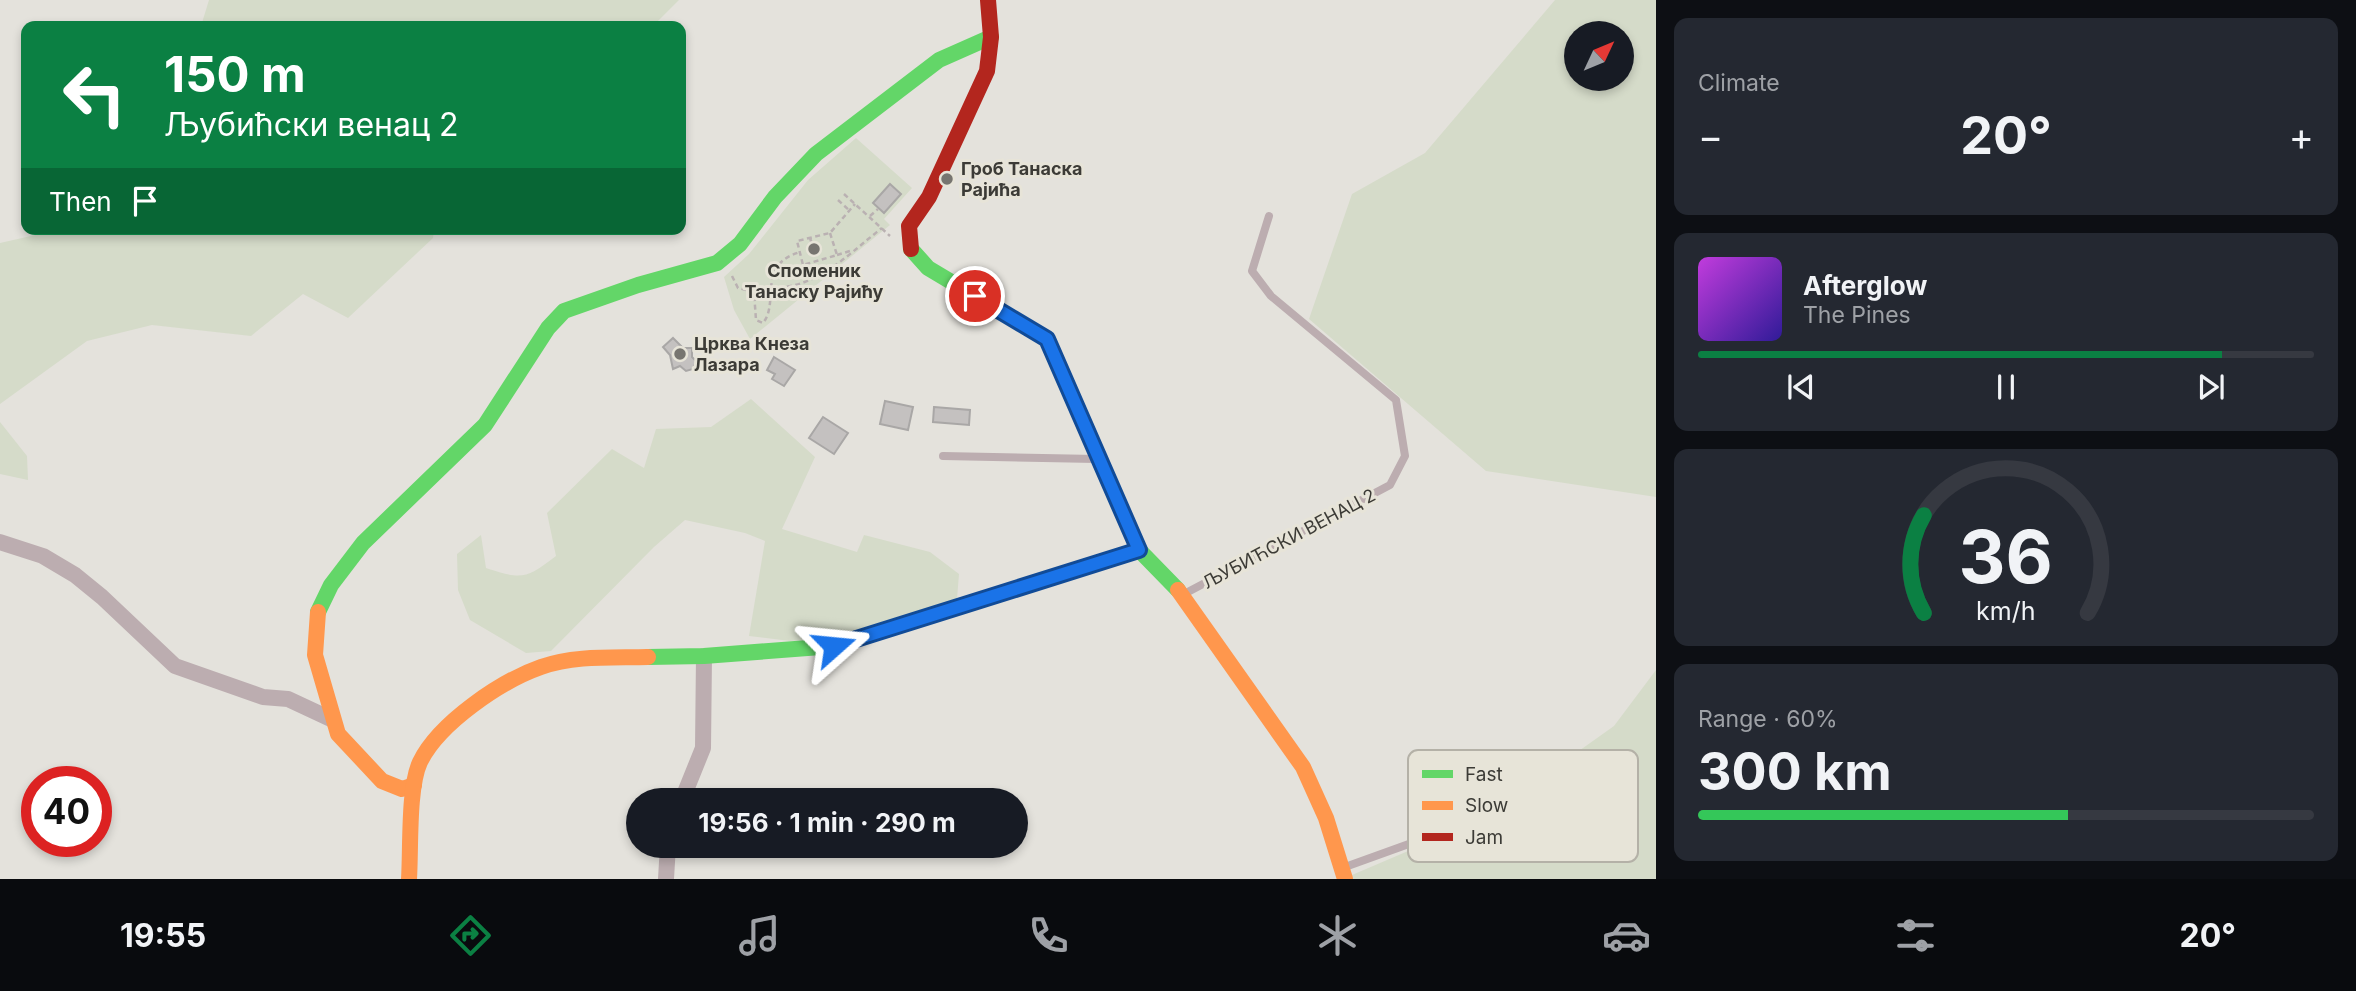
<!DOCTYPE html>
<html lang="en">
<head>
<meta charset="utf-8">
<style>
  :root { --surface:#171b24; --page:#242831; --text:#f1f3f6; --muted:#9ea1a6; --line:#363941; --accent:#0b8043 }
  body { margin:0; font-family:Inter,sans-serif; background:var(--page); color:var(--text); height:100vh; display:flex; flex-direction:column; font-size:26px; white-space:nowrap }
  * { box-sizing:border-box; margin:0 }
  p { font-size:23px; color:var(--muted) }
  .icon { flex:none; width:38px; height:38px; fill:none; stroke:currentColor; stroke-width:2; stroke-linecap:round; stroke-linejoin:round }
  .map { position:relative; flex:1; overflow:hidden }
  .details { display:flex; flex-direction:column; gap:18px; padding:18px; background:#0d0f14; width:700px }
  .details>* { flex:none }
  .banner { position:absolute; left:21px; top:21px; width:665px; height:214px; border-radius:14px; box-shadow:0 4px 10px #0003; background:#0b8043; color:#fff; overflow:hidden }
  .needle { width:46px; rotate:46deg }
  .tools { position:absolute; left:1564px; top:21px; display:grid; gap:14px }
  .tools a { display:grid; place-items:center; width:70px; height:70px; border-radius:50%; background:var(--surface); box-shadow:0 4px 10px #0003; font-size:35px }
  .speed { position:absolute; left:21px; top:766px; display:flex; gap:14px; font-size:35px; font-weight:700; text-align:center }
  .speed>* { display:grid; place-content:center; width:91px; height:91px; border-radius:50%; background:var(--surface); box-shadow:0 4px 10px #0003; line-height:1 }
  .speed .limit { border:10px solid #d22; background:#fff; color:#111 }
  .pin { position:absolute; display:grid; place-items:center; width:60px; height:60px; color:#fff; margin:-30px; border:4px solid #fff; border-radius:50%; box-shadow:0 2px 7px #0007 }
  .me { position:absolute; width:77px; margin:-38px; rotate:72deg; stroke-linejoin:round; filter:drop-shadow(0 0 5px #0008) }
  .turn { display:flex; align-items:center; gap:24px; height:147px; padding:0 28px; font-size:32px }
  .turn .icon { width:91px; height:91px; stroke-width:2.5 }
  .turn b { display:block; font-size:49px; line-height:60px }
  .then { display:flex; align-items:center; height:66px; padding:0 28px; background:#0003; gap:14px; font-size:26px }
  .big { font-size:52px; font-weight:700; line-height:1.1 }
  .details .card { flex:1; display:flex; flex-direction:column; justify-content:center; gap:10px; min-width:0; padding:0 24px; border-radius:14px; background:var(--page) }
  .details .dial { align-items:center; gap:0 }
  .dial svg { height:182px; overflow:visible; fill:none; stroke:var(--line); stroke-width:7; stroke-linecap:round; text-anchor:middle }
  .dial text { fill:var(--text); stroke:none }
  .song { display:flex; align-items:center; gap:21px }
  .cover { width:84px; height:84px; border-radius:10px; background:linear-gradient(135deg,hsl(290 70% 55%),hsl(250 70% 35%)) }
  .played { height:7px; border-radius:4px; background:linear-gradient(90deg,var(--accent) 85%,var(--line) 85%) }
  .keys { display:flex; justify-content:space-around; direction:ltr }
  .heat { display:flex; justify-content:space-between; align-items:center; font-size:38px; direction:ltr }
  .charge { height:10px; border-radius:5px; background:linear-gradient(90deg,#34c759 60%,var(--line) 0) }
  .trip { position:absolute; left:626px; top:788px; width:402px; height:70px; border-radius:35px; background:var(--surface); box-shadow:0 4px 10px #0003; font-weight:700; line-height:70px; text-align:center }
  .dock { display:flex; height:112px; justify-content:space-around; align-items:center; background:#090b0e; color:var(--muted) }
  .dock .icon { width:49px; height:49px }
  .dock .current { color:var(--accent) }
  .dock b { font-size:32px; color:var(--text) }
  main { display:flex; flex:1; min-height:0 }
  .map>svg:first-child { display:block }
</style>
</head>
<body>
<main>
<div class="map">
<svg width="1656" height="879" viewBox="0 0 1656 879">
  <rect width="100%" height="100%" fill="#e4e2dc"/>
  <g fill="#d5dbc9" fill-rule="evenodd">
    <polygon points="209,0 679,0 653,26 201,26"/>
    <path d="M 1555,0 L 1656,0 L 1656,497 L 1486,471 L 1309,319 L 1352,194 L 1425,153 ZM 1577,33 L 1622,33 L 1622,79 L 1577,79 Z"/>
    <polygon points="856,138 912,188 884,219 890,225 750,339 734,310 724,277 749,254 808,180"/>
    <polygon points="62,229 434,229 433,238 348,318 303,294 251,336 152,325 87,341 0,404 0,243"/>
    <path d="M 751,399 L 815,457 L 782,529 L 857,552 L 864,535 L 930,552 L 959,574 L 957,599 L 836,636 L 790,641 L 749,636 L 765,541 L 745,533 L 685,520 L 654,547 L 551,651 L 526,653 L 470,620 L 458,590 L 457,554 L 481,535 L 486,568 C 522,580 526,579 556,556 L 547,513 L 612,449 L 644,468 L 656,429 L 711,427 Z"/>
    <polygon points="0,422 27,456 28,480 0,474"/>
    <polygon points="1656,670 1656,879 1353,879 1352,875 1483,819 1614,726"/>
  </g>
  <g fill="#c4c1c0" stroke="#a9a7a6" stroke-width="2">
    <polygon points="890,184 901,194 884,213 873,203"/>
    <polygon points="673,338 683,348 692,348 692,357 696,361 693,369 686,371 680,366 673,369 670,355 663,347"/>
    <polygon points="774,357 795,370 784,386 772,379 775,374 767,370"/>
    <polygon points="885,401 913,407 908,430 880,424"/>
    <polygon points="934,407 970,410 969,425 933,422"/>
    <polygon points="823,417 848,433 834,454 809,438"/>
  </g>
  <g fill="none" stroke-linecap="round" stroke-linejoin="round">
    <g stroke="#bab1b2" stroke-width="2.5" stroke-dasharray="5 3.5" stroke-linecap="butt">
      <polyline points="844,194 890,236"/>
      <polyline points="838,200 850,211"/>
      <polyline points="870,216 878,209"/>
      <polyline points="830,233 837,255 803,265 797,241 830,233 855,204"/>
      <polyline points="810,238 813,247"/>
      <polyline points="814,252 817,261"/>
      <polyline points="837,255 850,251"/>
      <path d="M 732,276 L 738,288 L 754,292 L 756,320 L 763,323 C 780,302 756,265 800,252"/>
      <path d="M 770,288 C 817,289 847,255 882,228"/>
    </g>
    <g stroke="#bcadb0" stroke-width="8">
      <polyline points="943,456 1096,459"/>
      <polyline points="1184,594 1390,485 1405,456 1396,400 1271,296 1252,271 1269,216"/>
      <polyline points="1345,867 1575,784"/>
    </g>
    <g stroke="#bcadb0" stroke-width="16">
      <polyline points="0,542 43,556 75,575 102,597 175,666 263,697 288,699 333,720"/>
      <polyline points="682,800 703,748 704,656"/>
      <polyline points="666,879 668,845"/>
    </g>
    <g stroke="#63d668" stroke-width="16">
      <polyline points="911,249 928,268 1047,339 1139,550 1178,590"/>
      <polyline points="318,612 331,585 363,543 485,425 548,328 564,311 638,285 717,263 740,244 775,197 816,154 939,60 991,37"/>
      <polyline points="648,657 704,656 834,646 1139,550"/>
    </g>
    <g stroke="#ff974d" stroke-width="16">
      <polyline points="1178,590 1303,767 1326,818 1345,879"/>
      <polyline points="318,612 315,655 338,734 382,781 402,789 414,785"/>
      <path d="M 409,879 C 411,848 408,788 420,762 C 439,723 501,681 541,667 C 575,655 613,658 648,657"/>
    </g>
    <polyline stroke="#b3261e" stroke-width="16" points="911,249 909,226 929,197 987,71 991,37 988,0"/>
  </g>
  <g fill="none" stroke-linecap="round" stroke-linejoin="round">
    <defs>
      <polyline id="route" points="834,646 1139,550 1047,339 975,296"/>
    </defs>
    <use href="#route" stroke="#114b97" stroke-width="18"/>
    <use href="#route" stroke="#1a73e8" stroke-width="12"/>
  </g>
  <g fill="#777570" stroke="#e7e4d8" stroke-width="2.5">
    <circle cx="947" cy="179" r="7"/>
    <circle cx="814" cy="249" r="7"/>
    <circle cx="680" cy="354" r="7"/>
  </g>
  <g text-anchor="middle" stroke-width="6" stroke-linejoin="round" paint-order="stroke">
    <g font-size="18" font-weight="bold" fill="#3c3b36" stroke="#e7e4d8" text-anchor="start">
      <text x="961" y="175">Гроб Танаска<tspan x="961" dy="21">Рајића</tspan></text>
      <text x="814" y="277" text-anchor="middle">Споменик<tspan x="814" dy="21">Танаску Рајићу</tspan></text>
      <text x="694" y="350">Црква Кнеза<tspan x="694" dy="21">Лазара</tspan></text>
    </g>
    <g font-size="18" fill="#3c3b36" stroke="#e7e4d8">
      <text transform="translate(1289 539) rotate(-28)" y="6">ЉУБИЋСКИ ВЕНАЦ 2</text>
    </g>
  </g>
  <rect x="1408" y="750" width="230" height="112" rx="10" fill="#e7e4d8" stroke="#b4b1a7" stroke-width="2"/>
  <rect x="1422" y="770" width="31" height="8" fill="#63d668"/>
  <rect x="1422" y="801" width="31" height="9" fill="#ff974d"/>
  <rect x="1422" y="833" width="31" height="8" fill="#b3261e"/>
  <g font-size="19" fill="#3c3b36">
    <text x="1465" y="781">Fast</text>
    <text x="1465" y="812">Slow</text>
    <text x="1465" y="844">Jam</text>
  </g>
</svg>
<div class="tools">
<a><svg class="needle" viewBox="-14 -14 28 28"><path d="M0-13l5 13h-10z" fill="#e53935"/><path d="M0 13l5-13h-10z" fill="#9ea1a6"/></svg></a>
</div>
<div class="speed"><div class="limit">40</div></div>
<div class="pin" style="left:975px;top:296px;background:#d93025"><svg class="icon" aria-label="arrive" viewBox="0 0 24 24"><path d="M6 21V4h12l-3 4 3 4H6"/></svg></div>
<svg class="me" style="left:834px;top:646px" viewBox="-20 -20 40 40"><path d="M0-17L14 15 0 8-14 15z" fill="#1a73e8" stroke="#fff" stroke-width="4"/></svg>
<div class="trip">19:56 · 1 min · 290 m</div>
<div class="banner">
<div class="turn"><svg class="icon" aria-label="left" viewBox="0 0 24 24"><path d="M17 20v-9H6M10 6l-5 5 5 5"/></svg><div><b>150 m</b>Љубићски венац 2</div></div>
<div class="then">Then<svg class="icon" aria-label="arrive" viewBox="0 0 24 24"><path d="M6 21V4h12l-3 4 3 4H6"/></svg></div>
</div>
</div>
<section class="details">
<div class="card"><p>Climate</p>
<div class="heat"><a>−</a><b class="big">20°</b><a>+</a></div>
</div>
<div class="card">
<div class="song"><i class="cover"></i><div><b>Afterglow</b><p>The Pines</p></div></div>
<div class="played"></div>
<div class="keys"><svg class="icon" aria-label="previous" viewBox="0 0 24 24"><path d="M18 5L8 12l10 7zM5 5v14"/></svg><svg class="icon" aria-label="pause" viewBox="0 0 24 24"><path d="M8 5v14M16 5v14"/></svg><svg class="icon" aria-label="next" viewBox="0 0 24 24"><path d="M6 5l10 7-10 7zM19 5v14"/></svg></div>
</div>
<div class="card dial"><svg viewBox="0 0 100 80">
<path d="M14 69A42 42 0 1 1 86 69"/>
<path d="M14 69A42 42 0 0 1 14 26" stroke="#0b8043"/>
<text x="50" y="56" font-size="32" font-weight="700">36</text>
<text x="50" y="72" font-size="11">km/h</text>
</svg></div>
<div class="card"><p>Range · 60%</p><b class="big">300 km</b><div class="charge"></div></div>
</section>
</main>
<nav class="dock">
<b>19:55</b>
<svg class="icon current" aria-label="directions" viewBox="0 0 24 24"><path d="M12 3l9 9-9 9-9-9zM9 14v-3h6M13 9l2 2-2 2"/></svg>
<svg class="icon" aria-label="music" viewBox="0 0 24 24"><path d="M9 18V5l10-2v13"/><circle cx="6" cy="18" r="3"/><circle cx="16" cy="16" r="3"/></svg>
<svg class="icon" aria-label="phone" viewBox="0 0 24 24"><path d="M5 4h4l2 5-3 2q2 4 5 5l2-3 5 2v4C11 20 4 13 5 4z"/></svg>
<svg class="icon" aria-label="climate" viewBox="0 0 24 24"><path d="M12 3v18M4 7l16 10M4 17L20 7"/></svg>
<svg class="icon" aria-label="car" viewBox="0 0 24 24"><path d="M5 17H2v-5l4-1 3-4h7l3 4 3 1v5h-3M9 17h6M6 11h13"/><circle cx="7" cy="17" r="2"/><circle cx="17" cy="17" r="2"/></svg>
<svg class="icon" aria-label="filters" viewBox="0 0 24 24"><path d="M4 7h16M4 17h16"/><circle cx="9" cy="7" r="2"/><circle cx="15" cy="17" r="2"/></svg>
<b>20°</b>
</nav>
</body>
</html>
